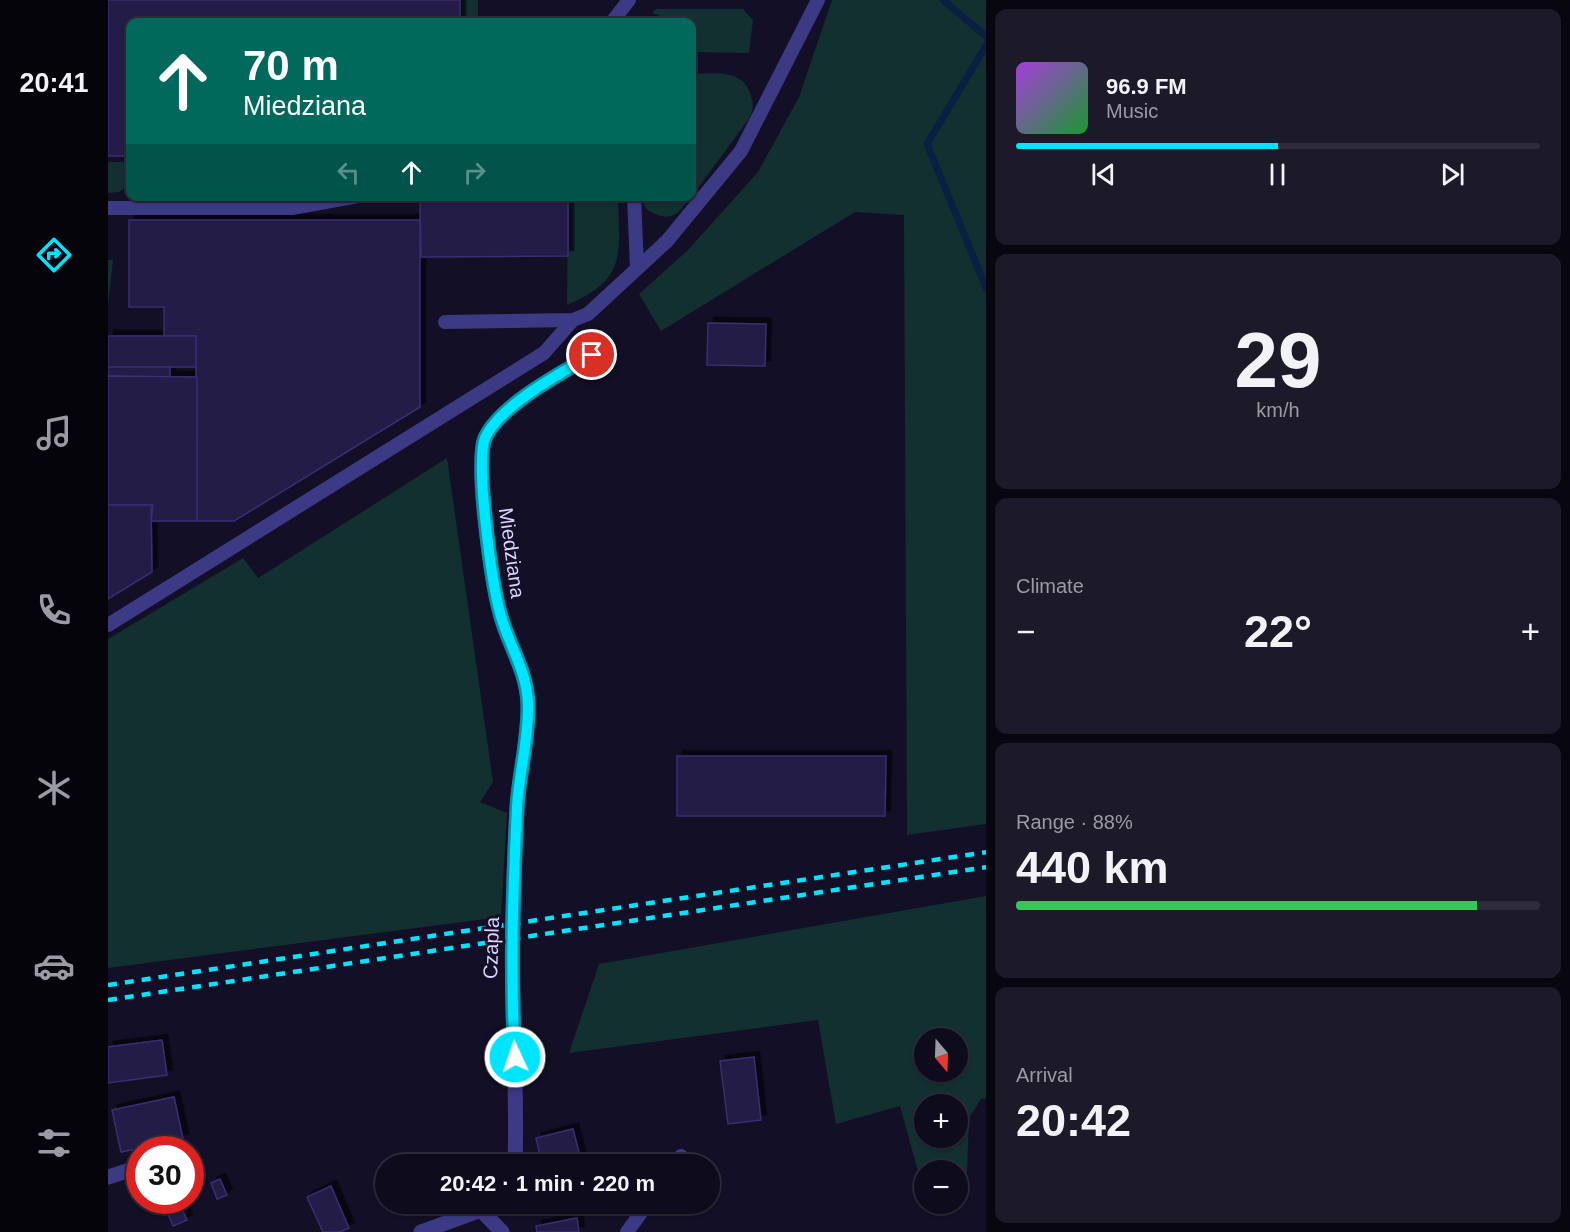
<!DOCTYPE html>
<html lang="en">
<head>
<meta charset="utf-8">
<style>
  :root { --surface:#0e0b1c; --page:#1c1929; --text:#f1f3f6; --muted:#9b9ba3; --line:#2e2b3b; --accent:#00e5ff }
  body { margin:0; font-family:Helvetica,sans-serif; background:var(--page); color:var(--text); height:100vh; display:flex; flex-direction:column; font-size:22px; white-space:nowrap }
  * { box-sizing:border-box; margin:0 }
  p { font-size:20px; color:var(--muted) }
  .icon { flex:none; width:33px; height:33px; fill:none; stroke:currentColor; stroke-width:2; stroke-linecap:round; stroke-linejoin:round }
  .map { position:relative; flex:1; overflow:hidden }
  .side { display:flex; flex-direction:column; gap:9px; padding:9px; background:#08060f; width:584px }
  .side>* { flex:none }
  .banner { position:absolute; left:18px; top:18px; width:570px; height:183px; border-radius:12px; box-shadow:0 2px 4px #0004,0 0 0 2px var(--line); background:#00695c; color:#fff; overflow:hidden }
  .needle { width:39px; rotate:161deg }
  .controls { position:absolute; left:806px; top:1028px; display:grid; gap:12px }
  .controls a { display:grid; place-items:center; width:54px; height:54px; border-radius:50%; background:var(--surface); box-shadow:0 2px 4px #0004,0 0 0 2px var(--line); font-size:30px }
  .speed { position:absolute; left:18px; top:1136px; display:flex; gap:12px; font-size:30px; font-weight:700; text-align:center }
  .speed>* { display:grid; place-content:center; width:78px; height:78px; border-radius:50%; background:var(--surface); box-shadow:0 2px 4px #0004,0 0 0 2px var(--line); line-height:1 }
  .speed .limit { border:9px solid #d22; background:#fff; color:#111 }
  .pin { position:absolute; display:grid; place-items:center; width:51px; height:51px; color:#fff; margin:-26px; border:3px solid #fff; border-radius:50%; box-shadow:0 2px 6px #0007 }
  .me { position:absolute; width:66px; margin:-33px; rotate:357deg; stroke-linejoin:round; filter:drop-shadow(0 0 4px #0008) }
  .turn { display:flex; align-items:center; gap:21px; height:126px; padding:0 18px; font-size:27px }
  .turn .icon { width:78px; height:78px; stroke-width:2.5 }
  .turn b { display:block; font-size:42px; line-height:51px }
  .lanes { display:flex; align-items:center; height:57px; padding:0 18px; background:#0003; justify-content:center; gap:30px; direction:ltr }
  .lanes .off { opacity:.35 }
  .big { font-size:45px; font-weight:700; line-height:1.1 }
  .side .card { flex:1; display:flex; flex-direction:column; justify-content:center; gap:9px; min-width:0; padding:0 21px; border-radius:12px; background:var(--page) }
  .side .dial { align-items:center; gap:0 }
  .dial b { font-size:78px; line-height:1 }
  .song { display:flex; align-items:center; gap:18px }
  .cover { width:72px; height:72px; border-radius:9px; background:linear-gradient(135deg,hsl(280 70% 55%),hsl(130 70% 35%)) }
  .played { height:6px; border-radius:3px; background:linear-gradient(90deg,var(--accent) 50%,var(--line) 50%) }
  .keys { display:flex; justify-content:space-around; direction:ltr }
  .heat { display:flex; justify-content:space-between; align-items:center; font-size:33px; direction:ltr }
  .charge { height:9px; border-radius:4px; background:linear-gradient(90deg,#34c759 88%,var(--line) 0) }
  .trip { position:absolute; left:267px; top:1154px; width:345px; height:60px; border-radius:30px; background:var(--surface); box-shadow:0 2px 4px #0004,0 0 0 2px var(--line); font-weight:700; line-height:60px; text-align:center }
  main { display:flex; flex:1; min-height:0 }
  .menu { display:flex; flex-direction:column; width:108px; justify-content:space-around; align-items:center; background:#06040b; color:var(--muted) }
  .menu .icon { width:42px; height:42px }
  .menu .selected { color:var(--accent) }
  .menu b { font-size:27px; color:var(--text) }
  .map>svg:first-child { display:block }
</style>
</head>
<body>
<main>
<nav class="menu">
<b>20:41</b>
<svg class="icon selected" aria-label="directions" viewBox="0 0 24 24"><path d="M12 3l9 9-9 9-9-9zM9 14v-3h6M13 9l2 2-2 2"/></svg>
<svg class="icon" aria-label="music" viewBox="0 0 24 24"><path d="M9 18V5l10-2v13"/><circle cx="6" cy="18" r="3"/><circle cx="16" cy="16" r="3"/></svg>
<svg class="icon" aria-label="phone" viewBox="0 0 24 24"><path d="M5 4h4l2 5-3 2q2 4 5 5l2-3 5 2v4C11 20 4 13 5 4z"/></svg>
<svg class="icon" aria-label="climate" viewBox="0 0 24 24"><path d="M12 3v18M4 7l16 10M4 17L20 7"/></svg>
<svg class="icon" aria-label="car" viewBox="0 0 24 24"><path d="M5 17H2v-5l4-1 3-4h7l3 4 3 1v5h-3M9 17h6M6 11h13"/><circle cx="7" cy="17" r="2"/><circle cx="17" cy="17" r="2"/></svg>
<svg class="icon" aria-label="filters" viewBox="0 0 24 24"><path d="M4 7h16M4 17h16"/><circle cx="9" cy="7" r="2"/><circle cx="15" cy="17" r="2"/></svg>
</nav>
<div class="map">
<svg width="879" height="1232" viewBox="0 0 879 1232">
  <defs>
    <filter id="shadow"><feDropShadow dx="5.5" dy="-5.5" stdDeviation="0" flood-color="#0009"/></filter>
  </defs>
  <rect width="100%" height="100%" fill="#130f26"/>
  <g fill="#12302f" fill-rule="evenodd">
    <rect x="354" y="0" width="16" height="22"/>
    <polygon points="724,0 878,0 878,824 799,835 796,215 747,212 553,331 531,294 580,250 650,172 691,97"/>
    <polygon points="548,9 635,9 645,20 641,53 584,52 584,22 551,22 552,16 544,13"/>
    <path d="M 584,74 C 605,74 633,68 642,93 C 646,104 646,111 640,120 L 584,196 Z"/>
    <polygon points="0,162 20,162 18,187 11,192 0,193"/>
    <path d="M 583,196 C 572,211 566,222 547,214 C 541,211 538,210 536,204 L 536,197 Z"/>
    <path d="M 460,197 L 510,197 C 511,254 520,279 459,305 Z"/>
    <polygon points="0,260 5,260 0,304"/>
    <polygon points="339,458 385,782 372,802 399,813 393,917 0,968 0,639 135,558 150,578"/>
    <path d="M 878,896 L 878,1098 L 873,1099 L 861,1118 L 859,1174 L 849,1175 L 849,1170 L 816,1170 L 816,1175 L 811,1175 L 792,1106 L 728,1124 L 710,1020 L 461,1053 L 491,964 ZM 816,1038 L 849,1038 L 849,1071 L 816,1071 ZM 816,1104 L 849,1104 L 849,1137 L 816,1137 Z"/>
  </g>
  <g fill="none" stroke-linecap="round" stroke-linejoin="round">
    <g stroke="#0a1f44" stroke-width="7">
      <polyline points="835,0 879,37"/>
      <polyline points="879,44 819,144 879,290"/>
    </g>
  </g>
  <g fill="#241b47" stroke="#3b2d73" stroke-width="1.5" filter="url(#shadow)">
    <polygon points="0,0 352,0 352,22 22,22 22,156 0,156"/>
    <polygon points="460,201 460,256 313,257 312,202"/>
    <polygon points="21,220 312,220 312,407 126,521 89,521 88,336 56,336 56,307 21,307"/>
    <polygon points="600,323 658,324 657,366 599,365"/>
    <rect x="0" y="336" width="88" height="31"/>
    <polygon points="0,367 62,367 62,377 0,376"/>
    <polygon points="0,376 89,377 89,521 43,521 45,505 0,505"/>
    <polygon points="0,505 43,505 44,572 0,599"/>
    <polygon points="569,756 778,756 777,816 569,816"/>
    <polygon points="54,1040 59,1075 0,1083 0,1047"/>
    <polygon points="646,1057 653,1120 620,1124 612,1061"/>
    <polygon points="66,1097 75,1139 13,1152 4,1110"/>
    <polygon points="465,1129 474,1164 434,1164 428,1138"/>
    <polygon points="112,1179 119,1195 109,1199 103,1183"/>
    <polygon points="223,1186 241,1228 232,1232 215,1232 199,1197"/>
    <polygon points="54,1200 70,1200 79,1220 65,1226"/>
    <polygon points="469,1218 471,1232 429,1232 428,1226"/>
  </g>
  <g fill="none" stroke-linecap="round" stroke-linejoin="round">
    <g stroke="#3d3a85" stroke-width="14">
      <polyline points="504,22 521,0"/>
      <polyline points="526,196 529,268"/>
      <polyline points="0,208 184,208 250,196"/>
      <polyline points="337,322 465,320 480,314 559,241 633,151 710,0"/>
      <polyline points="0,625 436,353 465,320"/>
      <polyline points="567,1164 573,1156"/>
      <polyline points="519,1232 540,1203"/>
    </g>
    <g stroke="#3d3a85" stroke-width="15">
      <path d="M 407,1164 C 410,1084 402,1004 405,924 C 406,882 406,839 410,798 C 413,768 421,732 420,703 C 418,668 399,644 392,613 C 384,582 366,463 377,438 C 392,405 453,373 484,355"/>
      <polyline points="0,1177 19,1171"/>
      <polyline points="373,1210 394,1232"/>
      <polyline points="313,1232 373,1210 382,1203"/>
    </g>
    <g stroke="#00e5ff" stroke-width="4.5" stroke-dasharray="9 8" stroke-linecap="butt">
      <polyline points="0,985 879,852"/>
      <polyline points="0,1000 879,867"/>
    </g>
  </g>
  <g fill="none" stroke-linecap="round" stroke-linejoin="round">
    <defs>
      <path id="route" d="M 407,1057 C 402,973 405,891 409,807 C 411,773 421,738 420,704 C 419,670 400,644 392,613 C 384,584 367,463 377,438 C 392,405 453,373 484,355"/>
    </defs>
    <use href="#route" stroke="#0095a6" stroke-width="15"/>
    <use href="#route" stroke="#00e5ff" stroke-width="10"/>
  </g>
  <g text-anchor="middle" stroke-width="6" stroke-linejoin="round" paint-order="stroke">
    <g font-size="20" fill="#d9d4ff" stroke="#130f26">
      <text transform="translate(404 553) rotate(82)" y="7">Miedziana</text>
      <text transform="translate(383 948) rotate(-88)" y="7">Czapla</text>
    </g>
  </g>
</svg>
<div class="controls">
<a><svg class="needle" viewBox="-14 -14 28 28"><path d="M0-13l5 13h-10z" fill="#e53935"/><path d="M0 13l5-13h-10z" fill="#9b9ba3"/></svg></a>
<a>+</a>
<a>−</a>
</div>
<div class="speed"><div class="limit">30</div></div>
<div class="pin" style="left:484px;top:355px;background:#d93025"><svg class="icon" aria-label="arrive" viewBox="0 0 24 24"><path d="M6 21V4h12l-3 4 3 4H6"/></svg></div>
<svg class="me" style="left:407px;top:1057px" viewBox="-20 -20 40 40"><circle r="17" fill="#00e5ff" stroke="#fff" stroke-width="3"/><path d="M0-11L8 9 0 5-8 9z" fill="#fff"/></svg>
<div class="trip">20:42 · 1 min · 220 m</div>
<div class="banner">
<div class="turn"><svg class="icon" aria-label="ahead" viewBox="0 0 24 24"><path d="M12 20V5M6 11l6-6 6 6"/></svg><div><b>70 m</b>Miedziana</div></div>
<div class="lanes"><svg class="icon off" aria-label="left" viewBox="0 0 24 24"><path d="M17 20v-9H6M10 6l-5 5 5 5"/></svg><svg class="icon" aria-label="ahead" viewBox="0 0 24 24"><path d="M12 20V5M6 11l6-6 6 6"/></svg><svg class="icon off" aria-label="right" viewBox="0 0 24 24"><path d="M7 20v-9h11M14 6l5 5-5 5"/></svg></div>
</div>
</div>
<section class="side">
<div class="card">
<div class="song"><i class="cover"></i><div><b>96.9 FM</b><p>Music</p></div></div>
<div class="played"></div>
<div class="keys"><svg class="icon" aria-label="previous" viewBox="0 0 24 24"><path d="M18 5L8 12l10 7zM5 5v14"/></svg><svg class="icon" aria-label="pause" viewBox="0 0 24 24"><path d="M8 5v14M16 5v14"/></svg><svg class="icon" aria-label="next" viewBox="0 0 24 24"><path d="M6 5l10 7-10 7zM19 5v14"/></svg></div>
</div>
<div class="card dial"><b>29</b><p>km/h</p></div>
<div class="card"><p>Climate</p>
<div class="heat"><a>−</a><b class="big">22°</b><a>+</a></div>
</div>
<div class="card"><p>Range · 88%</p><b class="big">440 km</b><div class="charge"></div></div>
<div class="card"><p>Arrival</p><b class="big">20:42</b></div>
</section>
</main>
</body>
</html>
